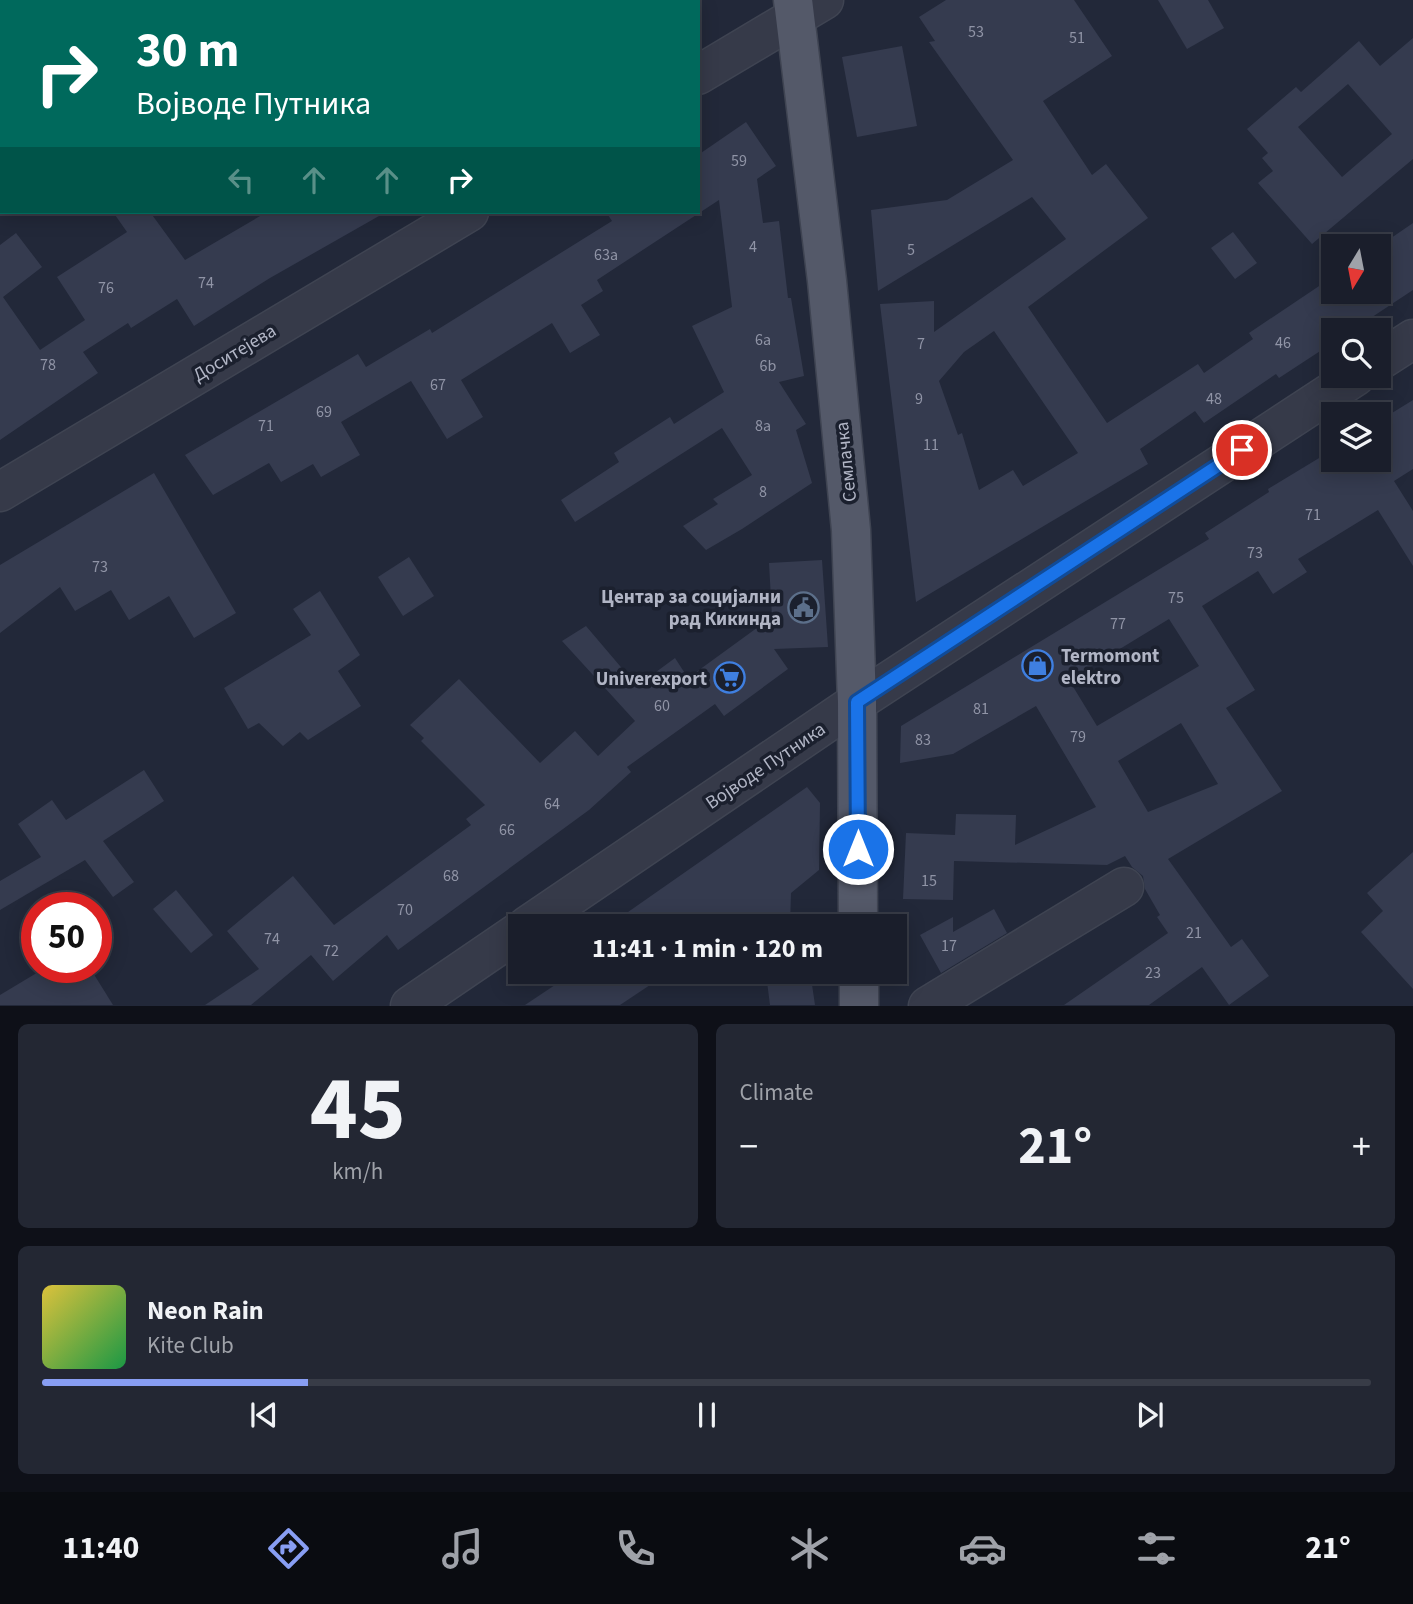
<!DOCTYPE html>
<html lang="en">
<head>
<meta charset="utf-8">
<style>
  :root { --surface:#1a1e2b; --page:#232733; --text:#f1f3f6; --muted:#9fa2a9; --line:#383c47; --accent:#889ef3 }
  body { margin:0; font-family:"Source Sans 3",sans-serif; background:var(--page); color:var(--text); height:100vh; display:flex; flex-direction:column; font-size:26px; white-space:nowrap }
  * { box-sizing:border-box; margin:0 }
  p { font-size:23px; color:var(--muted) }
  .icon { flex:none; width:38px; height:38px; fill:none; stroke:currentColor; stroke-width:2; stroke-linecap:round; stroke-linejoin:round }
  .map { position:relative; height:1006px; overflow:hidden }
  .drawer { display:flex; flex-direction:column; gap:18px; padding:18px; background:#0e1018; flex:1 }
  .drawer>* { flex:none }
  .banner { position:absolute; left:0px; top:0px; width:700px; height:214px; box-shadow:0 4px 18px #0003,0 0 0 2px var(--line); background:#00695c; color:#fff; overflow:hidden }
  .needle { width:46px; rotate:190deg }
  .controls { position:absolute; left:1321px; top:234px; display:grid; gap:14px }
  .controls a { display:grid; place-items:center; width:70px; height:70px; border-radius:0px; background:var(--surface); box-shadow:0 4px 18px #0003,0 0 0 2px var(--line); font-size:35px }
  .speed { position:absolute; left:21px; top:892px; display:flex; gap:14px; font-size:35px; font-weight:700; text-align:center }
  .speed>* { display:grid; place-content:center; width:91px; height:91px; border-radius:50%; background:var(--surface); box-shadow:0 4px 18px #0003,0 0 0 2px var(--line); line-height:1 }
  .speed .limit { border:10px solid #d22; background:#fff; color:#111 }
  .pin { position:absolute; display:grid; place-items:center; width:60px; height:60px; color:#fff; margin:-30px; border:4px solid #fff; border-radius:50%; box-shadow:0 2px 7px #0007 }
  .me { position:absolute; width:77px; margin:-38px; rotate:0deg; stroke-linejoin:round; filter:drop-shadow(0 0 5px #0008) }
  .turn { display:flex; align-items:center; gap:24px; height:147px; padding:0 21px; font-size:32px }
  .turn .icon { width:91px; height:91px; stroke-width:2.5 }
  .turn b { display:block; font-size:49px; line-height:60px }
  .lanes { display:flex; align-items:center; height:66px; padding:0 21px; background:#0003; justify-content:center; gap:35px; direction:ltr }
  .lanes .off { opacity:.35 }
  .big { font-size:52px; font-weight:700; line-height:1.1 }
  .drawer .card { flex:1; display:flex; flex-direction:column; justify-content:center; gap:10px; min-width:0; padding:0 24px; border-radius:10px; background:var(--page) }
  .drawer .dial { align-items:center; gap:0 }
  .dial b { font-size:91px; line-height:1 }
  .song { display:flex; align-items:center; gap:21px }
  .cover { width:84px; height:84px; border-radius:10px; background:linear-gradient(135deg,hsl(50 70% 55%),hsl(140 70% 35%)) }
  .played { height:7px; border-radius:4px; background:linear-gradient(90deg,var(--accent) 20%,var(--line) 20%) }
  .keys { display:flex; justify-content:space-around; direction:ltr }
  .heat { display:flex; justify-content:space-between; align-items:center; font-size:38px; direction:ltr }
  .drawer .tiles { flex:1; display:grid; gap:18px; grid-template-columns:1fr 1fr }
  .card:last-child { grid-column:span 2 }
  .trip { position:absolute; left:508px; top:914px; width:399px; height:70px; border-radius:0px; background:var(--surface); box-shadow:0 4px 18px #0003,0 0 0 2px var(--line); font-weight:700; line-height:70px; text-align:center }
  .dock { display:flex; height:112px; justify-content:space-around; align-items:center; background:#0a0c11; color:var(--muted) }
  .dock .icon { width:49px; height:49px }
  .dock .active { color:var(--accent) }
  .dock b { font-size:32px; color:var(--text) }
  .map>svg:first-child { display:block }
</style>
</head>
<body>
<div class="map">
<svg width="1413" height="1006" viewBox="0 0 1413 1006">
  <rect width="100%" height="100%" fill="#222839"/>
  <g fill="#353b4f" fill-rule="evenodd">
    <path d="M 946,0 L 1074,0 L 1112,56 L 1043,101 L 1092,175 L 1106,164 L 1148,218 L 1028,307 L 1107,423 L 1198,364 L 1204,373 L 1253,339 L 1249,333 L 1334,276 L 1334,292 L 1379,292 L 1378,247 L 1413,223 L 1413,290 L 1351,331 L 1334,331 L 1334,342 L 1279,378 L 1276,374 L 1204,423 L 1195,411 L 1140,449 L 1148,464 L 916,602 L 880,304 L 934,301 L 934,332 L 1066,239 L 1032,197 L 878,291 L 871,210 L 947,200 L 1013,160 L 929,42 L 935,41 L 919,17 ZM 994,331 L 1078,453 L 1023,486 L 1013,470 L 979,490 L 962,433 L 958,435 L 939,381 L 964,352 Z"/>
    <polygon points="1158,0 1208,0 1224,28 1187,49"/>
    <path d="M 1413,38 L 1413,159 L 1312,244 L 1258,183 L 1273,171 L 1262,158 L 1268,153 L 1247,129 L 1296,87 L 1301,92 L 1359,41 L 1380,66 ZM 1348,84 L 1392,134 L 1342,177 L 1298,127 Z"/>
    <polygon points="902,46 917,126 857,137 842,57"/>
    <polygon points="746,122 776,166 757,179 763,223 779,221 788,298 791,298 804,376 779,382 806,424 796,430 812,483 742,529 706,550 683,526 718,504 713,499 752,475 722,428 575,522 561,500 619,462 614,453 670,417 674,424 724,392 692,326 732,307 719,200 597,280 603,291 581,305 600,335 570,353 552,323 461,380 483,417 447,439 411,381 341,422 360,455 321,477 313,464 281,482 269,463 213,495 185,455 358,354 366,367 430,329 432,333 612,221 606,212 698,212 698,155"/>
    <polygon points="113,212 150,212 185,260 267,212 386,212 270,278 194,326 177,299 131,328 128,323 83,352 98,373 0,440 0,245 16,233 42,267 3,297 40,350 85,320 57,277 127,232"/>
    <polygon points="1233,232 1257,263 1235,279 1211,248"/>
    <path d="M 1413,400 L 1413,469 L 1394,481 L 1413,511 L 1413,566 L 1378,510 L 1298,559 L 1307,572 L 1273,594 L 1258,571 L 1202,606 L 1255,690 L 1226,708 L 1282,791 L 1168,859 L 1231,947 L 1242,939 L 1269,976 L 1229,1005 L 1202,967 L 1149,1005 L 1064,1005 L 1168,933 L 1157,917 L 1160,915 L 1145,889 L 1143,876 L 1132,867 L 1125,856 L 1107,865 L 954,861 L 953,900 L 903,899 L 906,833 L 955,835 L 956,814 L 1016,815 L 1015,845 L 1096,807 L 1036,706 L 953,754 L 900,763 L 901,726 L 1209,539 L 1205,533 L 1269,492 L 1268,489 L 1334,449 L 1334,460 L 1379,460 L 1379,421 ZM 1169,619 L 1199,666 L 1097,726 L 1069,680 ZM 1181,723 L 1218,784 L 1148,812 L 1118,761 Z"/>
    <polygon points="154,473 236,613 194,638 169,596 129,620 111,590 75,611 60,587 0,633 0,565"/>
    <polygon points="409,557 434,596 403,616 378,577"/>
    <polygon points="822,560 828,647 774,649 788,669 724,716 715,704 627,767 631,772 589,810 398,950 387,935 333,981 311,955 251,1005 205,1005 259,969 227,931 293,876 334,925 471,825 466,819 485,805 421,741 424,738 410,725 459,679 540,763 575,731 598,756 635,721 562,641 586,626 637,686 675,658 688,678 772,617 769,563"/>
    <polygon points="320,591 360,655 338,671 361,706 308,740 300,732 283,746 259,723 248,729 224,688 311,635 293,609"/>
    <polygon points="144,770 164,801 103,841 134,882 113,897 85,860 0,910 0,881 41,857 18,824 52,800 66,820"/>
    <polygon points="807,787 820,803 819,870 791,893 790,926 759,926 759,913 740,926 608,926"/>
    <polygon points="1413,852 1413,989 1361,932 1383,911 1367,893"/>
    <polygon points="176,890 213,935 191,953 153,909"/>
    <polygon points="994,909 1007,933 941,973 920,935 953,917 953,932"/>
    <polygon points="45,968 90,968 113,1005 0,1005 0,995"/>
    <polygon points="576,971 671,971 620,1005 525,1005"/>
    <polygon points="760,971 810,971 815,1005 770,1005 766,974 761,974"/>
  </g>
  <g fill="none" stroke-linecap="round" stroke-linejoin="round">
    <defs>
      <g id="minor">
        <polyline points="698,75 824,0"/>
        <polyline points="1379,361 1413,339"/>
        <polyline points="0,492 469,212"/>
        <polyline points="527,926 857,702 1356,376"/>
        <polyline points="410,1006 520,931"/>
        <polyline points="928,1006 1124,887"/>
      </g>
      <g id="major">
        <polyline points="793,0 827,281 851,530 857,702 858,926"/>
        <polyline points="859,971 859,1006"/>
      </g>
    </defs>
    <use href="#minor" stroke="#3f4452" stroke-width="41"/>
    <use href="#major" stroke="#3f4452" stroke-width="41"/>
    <use href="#minor" stroke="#363a49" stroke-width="38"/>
    <use href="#major" stroke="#545969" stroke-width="38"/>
  </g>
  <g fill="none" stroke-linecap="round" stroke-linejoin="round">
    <defs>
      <polyline id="route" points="858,849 857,702 1242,450"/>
    </defs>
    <use href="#route" stroke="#114b97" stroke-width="18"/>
    <use href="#route" stroke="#1a73e8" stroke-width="12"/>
  </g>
  <defs>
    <symbol id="civic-ring" viewBox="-11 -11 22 22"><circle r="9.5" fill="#1b202e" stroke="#5c6f8a" stroke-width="1.5"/><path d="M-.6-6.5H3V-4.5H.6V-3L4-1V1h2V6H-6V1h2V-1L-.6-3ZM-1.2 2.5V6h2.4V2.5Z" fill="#5c6f8a"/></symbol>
    <symbol id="shop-ring" viewBox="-11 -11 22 22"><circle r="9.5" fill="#1b202e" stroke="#3f7fe0" stroke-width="1.5"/><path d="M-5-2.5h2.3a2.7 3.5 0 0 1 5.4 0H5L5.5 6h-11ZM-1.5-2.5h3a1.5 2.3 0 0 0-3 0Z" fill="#3f7fe0"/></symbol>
    <symbol id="supermarket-ring" viewBox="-11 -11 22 22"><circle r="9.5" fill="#1b202e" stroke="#3f7fe0" stroke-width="1.5"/><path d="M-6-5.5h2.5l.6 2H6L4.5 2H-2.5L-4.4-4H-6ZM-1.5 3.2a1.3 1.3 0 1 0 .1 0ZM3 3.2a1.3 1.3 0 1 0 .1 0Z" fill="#3f7fe0"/></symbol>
  </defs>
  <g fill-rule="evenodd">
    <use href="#civic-ring" x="786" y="590" width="35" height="35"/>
    <use href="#shop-ring" x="1020" y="648" width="35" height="35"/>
    <use href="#supermarket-ring" x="712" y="660" width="35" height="35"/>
  </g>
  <g text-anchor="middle" stroke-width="7" stroke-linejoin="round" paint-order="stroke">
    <g font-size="16" fill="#9094a6">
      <text x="976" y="37">53</text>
      <text x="1077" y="43">51</text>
      <text x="739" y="166">59</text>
      <text x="753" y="252">4</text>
      <text x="911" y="255">5</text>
      <text x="606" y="260">63a</text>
      <text x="206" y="288">74</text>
      <text x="106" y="293">76</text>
      <text x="763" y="345">6a</text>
      <text x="1283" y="348">46</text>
      <text x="921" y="349">7</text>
      <text x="48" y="370">78</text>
      <text x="768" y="371">6b</text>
      <text x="438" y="390">67</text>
      <text x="919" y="404">9</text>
      <text x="1214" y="404">48</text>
      <text x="324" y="417">69</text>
      <text x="266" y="431">71</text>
      <text x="763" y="431">8a</text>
      <text x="931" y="450">11</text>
      <text x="763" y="497">8</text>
      <text x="1313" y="520">71</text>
      <text x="1255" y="558">73</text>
      <text x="100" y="572">73</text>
      <text x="1176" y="603">75</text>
      <text x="1118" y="629">77</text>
      <text x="662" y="711">60</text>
      <text x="981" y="714">81</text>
      <text x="1078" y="742">79</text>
      <text x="923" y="745">83</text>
      <text x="552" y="809">64</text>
      <text x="507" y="835">66</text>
      <text x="451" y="881">68</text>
      <text x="929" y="886">15</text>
      <text x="405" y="915">70</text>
      <text x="1194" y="938">21</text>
      <text x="272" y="944">74</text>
      <text x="949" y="951">17</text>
      <text x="331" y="956">72</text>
      <text x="1153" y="978">23</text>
    </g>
    <g font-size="19" fill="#b1b5c5" stroke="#1b202e">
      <text transform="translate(234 352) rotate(-31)" y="7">Доситејева</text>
      <text transform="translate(845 462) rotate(-96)" y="7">Семлачка</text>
      <text transform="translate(765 765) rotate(-34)" y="7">Војводе Путника</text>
    </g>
    <g font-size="19" font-weight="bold" fill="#b1b5c5" stroke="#1b202e" text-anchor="end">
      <text x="781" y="603">Центар за социјални<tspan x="781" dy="22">рад Кикинда</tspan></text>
      <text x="1061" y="662" text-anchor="start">Termomont<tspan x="1061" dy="22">elektro</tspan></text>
      <text x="707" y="685">Univerexport</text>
    </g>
  </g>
</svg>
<div class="controls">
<a><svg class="needle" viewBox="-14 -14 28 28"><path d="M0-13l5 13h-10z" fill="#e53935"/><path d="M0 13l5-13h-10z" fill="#9fa2a9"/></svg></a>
<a><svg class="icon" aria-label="search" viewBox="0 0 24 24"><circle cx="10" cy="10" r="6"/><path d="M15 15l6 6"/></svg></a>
<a><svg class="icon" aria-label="layers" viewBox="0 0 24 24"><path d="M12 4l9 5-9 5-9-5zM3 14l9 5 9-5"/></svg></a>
</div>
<div class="speed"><div class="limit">50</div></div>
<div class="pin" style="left:1242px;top:450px;background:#d93025"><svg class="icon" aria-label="arrive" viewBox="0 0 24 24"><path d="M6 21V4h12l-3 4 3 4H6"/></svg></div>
<svg class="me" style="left:858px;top:849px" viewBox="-20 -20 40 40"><circle r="17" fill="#1a73e8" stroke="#fff" stroke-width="3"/><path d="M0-11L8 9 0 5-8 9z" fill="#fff"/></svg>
<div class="trip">11:41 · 1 min · 120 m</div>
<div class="banner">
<div class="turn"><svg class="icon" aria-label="right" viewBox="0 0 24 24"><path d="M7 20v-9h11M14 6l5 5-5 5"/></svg><div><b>30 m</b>Војводе Путника</div></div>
<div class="lanes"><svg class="icon off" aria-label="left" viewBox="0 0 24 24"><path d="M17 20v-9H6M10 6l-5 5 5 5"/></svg><svg class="icon off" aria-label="ahead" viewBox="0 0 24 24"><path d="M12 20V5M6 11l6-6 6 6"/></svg><svg class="icon off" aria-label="ahead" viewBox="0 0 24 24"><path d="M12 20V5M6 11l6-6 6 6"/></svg><svg class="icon" aria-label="right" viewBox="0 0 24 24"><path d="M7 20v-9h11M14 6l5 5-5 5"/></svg></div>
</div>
</div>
<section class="drawer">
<div class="tiles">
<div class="card dial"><b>45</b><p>km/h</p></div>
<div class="card"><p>Climate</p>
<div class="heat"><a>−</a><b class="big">21°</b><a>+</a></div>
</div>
<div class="card">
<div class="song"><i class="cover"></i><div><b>Neon Rain</b><p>Kite Club</p></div></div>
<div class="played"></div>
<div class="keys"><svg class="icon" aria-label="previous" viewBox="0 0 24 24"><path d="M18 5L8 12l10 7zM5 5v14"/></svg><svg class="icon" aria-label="pause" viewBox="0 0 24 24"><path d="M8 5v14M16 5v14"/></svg><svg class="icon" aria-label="next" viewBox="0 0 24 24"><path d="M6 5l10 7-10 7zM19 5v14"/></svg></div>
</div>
</div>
</section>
<nav class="dock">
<b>11:40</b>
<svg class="icon active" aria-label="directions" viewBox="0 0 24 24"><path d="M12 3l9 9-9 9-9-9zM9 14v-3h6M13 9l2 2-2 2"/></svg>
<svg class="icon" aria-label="music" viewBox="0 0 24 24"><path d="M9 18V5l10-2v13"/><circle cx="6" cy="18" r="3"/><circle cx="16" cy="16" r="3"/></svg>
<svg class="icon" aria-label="phone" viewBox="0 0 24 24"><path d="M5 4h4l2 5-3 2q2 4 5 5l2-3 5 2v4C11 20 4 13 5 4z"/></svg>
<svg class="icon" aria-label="climate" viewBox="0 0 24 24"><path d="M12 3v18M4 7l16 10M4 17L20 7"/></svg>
<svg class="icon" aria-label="car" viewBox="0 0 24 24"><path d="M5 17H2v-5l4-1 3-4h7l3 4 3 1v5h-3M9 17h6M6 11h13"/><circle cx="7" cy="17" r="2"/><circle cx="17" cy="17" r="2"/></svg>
<svg class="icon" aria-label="filters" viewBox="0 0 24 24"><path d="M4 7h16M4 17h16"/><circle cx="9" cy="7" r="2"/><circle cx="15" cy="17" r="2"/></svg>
<b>21°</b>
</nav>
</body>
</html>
